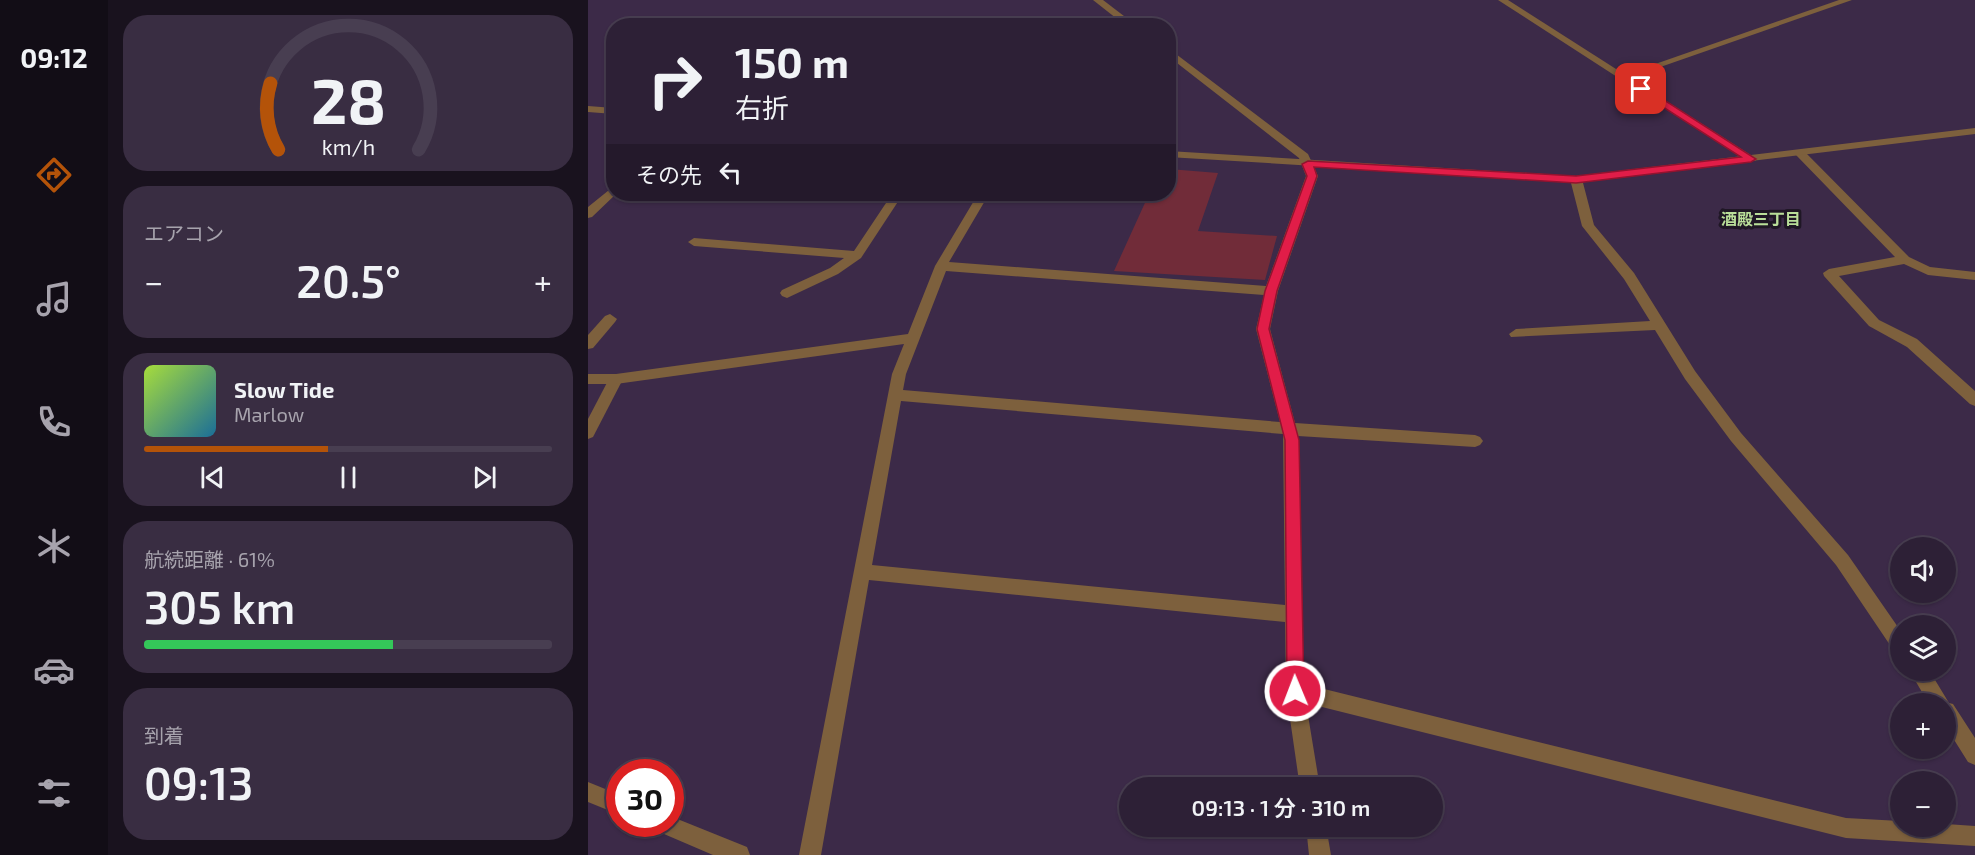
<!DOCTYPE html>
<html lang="ja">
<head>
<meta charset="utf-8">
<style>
  :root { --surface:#2d2036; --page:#392d42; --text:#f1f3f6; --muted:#a7a3ad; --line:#483e51; --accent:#b45309 }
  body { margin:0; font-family:"Exo 2","Noto Sans JP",sans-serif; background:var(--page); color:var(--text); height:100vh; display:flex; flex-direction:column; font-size:22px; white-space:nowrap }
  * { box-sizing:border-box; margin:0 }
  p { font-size:20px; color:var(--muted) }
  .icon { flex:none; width:33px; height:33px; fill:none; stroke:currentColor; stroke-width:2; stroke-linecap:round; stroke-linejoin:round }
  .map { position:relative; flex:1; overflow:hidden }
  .details { display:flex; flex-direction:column; gap:15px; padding:15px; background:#19121e; width:480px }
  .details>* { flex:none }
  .guide { position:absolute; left:18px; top:18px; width:570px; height:183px; border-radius:24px; box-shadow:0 2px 4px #0004,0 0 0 2px var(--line); background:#2d2036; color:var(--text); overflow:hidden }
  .controls { position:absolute; left:1302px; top:537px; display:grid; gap:12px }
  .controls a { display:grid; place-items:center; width:66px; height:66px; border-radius:50%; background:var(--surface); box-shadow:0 2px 4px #0004,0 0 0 2px var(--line); font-size:30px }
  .speed { position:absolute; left:18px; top:759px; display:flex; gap:12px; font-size:30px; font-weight:700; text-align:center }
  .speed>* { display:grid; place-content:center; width:78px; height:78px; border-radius:50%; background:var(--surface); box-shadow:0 2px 4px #0004,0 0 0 2px var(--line); line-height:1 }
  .speed .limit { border:9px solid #d22; background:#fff; color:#111 }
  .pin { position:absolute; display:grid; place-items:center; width:51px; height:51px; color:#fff; margin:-26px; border-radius:12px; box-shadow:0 3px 9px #0006 }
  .me { position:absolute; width:66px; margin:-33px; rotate:359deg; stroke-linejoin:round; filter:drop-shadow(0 0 4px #0008) }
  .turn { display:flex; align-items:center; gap:21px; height:126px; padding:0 30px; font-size:27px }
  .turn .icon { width:78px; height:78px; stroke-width:2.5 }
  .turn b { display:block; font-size:42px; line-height:51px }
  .then { display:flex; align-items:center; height:57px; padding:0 30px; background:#0003; gap:12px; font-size:22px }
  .big { font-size:45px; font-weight:600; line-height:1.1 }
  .details .tile { flex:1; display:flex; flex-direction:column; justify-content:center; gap:9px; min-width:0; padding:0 21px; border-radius:24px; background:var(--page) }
  .details .dial { align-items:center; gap:0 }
  .dial svg { height:156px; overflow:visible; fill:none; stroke:var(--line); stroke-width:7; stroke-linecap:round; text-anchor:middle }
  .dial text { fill:var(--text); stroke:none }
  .song { display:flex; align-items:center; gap:18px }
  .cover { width:72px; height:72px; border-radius:9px; background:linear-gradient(135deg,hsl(80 70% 55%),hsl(200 70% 35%)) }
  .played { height:6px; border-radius:3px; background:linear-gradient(90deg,var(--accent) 45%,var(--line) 45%) }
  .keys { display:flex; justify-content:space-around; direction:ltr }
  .heat { display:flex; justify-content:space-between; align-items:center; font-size:33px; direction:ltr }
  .charge { height:9px; border-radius:4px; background:linear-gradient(90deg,#34c759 61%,var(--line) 0) }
  .trip { position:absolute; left:531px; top:777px; width:324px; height:60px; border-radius:30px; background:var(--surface); box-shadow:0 2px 4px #0004,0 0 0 2px var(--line); font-weight:600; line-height:60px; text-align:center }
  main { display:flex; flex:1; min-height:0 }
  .dock { display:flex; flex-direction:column; width:108px; justify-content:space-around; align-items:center; background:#120d16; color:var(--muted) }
  .dock .icon { width:42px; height:42px }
  .dock .current { color:var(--accent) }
  .dock b { font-size:27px; color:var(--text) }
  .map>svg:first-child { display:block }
</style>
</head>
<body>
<main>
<nav class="dock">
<b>09:12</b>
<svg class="icon current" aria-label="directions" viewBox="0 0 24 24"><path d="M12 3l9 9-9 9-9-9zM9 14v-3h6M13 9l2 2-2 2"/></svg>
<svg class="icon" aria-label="music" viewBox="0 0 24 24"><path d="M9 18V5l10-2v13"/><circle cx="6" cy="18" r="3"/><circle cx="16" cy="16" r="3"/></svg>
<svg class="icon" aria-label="phone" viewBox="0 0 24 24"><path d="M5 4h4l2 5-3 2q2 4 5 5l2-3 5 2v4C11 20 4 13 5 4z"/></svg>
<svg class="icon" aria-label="climate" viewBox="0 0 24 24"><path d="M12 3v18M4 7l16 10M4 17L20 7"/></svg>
<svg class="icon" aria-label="car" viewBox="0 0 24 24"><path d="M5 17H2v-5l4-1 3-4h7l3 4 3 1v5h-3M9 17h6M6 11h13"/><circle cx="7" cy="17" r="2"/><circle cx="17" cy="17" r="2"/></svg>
<svg class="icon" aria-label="filters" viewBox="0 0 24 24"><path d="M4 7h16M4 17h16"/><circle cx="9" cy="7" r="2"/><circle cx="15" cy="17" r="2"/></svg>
</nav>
<section class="details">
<div class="tile dial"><svg viewBox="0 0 100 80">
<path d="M14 69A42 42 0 1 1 86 69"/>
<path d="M14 69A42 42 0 0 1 10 35" stroke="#b45309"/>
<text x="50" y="56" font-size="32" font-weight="700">28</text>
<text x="50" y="72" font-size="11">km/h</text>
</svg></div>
<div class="tile"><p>エアコン</p>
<div class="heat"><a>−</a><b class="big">20.5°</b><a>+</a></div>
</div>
<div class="tile">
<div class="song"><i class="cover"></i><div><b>Slow Tide</b><p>Marlow</p></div></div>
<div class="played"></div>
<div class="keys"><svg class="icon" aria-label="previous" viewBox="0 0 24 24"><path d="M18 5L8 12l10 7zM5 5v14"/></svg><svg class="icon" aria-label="pause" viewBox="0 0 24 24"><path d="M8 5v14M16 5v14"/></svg><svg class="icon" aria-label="next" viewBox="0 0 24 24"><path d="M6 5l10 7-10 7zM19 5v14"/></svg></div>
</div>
<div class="tile"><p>航続距離 · 61%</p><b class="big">305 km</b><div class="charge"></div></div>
<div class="tile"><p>到着</p><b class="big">09:13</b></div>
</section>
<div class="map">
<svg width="1387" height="855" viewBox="0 0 1387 855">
  <rect width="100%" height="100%" fill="#3c2a48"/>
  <polygon fill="#712c39" points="581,169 630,173 610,231 689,236 677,280 526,271 561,194 580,194"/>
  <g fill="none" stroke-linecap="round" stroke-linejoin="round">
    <g fill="#7d603d" fill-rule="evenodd">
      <polygon points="1251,0 1264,0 1038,79 1030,77"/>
      <polygon points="26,186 26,194 28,194 4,217 0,218 0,207"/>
      <polygon points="304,194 315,194 273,258 250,274 199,298 194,296 192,293 194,290 242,268 256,258 106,246 100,242 106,238 266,251"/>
      <polygon points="28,374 35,379 5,437 0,439 0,419 23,375"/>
    </g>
    <g fill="#7d603d" fill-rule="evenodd">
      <polygon points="505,0 515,0 549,26 538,26"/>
      <polygon points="910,0 920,0 1169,159 1167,161 1159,161"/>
      <path d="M 580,48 L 720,154 L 730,176 L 690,291 L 682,329 L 707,423 L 887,435 L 892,437 L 895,441 L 892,445 L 887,447 L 710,436 L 716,684 L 1258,818 L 1312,821 L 1312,826 L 1358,826 L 1358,824 L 1387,826 L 1387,846 L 1258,838 L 718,703 L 732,788 L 712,788 L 698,691 L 697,622 L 281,580 L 233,855 L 211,855 L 304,374 L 316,344 L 28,384 L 0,384 L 0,374 L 28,374 L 320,334 L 347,266 L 390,194 L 401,194 L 361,262 L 678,286 L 718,176 L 711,158 L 580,56 ZM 358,271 L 676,295 L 668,329 L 692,422 L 315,390 L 318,374 ZM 313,401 L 695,434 L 697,605 L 284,565 Z"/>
      <polygon points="1212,150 1216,151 1321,257 1342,267 1387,272 1387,280 1340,275 1316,264 1251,276 1291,320 1329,339 1387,391 1387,406 1382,404 1319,347 1281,326 1236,276 1235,273 1241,269 1307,257 1208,155 1207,153"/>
      <polygon points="988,176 994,179 1006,225 1046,273 1107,371 1153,433 1260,555 1312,630 1312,654 1306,651 1248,565 1143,441 1097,379 1067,330 923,337 921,334 928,329 1062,321 1036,279 994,226 982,179"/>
      <polygon points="22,314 29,319 27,322 5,348 0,349 0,335 17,316"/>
      <polygon points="1321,670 1341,670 1361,703 1365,704 1387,738 1387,765 1380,762 1358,727 1358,704 1341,704"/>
      <polygon points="718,826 738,826 743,855 721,855"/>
    </g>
    <g fill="#7d603d" fill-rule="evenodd">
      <polygon points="0,106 26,108 26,114 0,112"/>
      <polygon points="1387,128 1387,134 988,182 580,157 580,151 988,176"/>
      <polygon points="0,782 32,795 32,815 0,802"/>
      <polygon points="82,816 159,847 162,855 125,855 69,831 66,824 82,824"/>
    </g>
  </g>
  <polygon fill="#e11d48" stroke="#92132f" stroke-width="1.5" points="1050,87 1056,87 1168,159 1163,162 988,183 726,167 729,176 689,291 681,329 711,440 716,691 713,697 707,700 701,697 699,691 697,440 669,329 677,291 719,176 714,164 720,161 988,176 1153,157 1050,91"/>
  <g text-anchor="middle" stroke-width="6" stroke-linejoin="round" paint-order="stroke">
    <g font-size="16" font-weight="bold" fill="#b9de99" stroke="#1f1725">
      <text x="1173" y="225">酒殿三丁目</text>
    </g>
  </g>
</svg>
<div class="controls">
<a><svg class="icon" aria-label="sound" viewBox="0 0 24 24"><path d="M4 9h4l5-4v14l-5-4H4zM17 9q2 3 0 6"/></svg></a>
<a><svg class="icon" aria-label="layers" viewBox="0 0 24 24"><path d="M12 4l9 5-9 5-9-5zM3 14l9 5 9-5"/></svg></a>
<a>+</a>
<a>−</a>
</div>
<div class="speed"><div class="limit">30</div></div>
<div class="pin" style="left:1053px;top:89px;background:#d93025"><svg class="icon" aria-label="arrive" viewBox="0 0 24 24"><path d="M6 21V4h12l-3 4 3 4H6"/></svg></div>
<svg class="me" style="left:707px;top:691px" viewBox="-20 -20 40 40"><circle r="17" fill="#e11d48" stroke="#fff" stroke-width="3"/><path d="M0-11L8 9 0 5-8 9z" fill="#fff"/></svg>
<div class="trip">09:13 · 1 分 · 310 m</div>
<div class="guide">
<div class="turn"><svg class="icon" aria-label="right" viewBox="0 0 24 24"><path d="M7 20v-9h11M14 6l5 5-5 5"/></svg><div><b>150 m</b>右折</div></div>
<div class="then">その先<svg class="icon" aria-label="left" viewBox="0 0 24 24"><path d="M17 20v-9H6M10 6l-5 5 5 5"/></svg></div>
</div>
</div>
</main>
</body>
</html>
